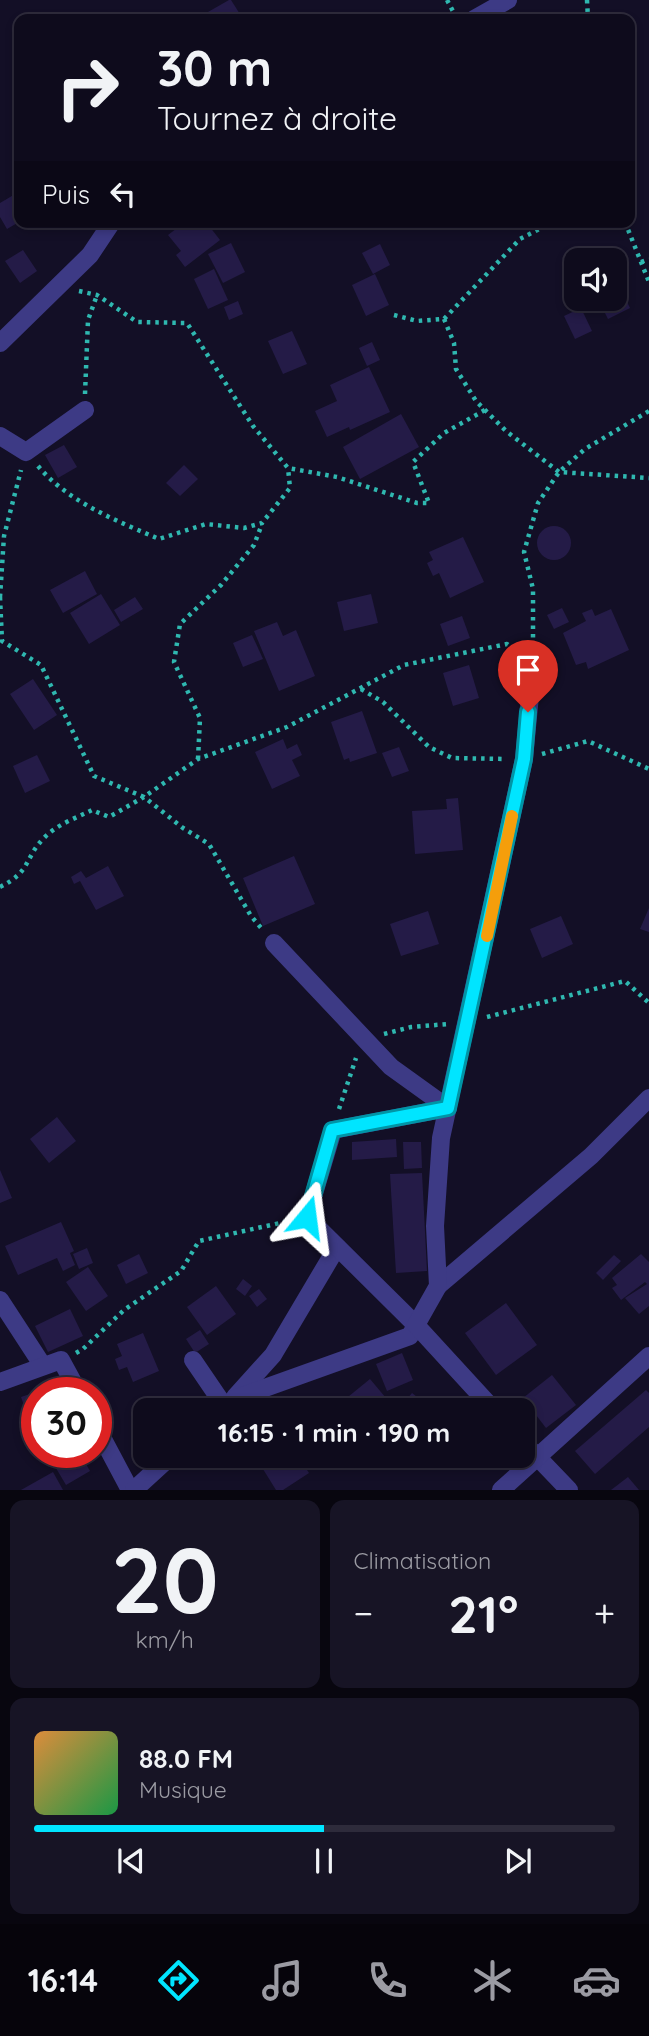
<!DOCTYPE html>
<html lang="fr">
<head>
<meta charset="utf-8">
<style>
  :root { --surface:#0e0b1c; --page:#171425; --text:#f1f3f6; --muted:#9b9ba3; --line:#2e2b3b; --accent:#00e5ff }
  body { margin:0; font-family:Quicksand,sans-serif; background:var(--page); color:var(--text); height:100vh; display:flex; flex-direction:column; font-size:26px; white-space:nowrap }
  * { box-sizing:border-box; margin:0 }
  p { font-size:23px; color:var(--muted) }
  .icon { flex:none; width:38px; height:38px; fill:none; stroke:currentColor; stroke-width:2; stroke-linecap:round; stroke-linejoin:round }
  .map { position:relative; height:1490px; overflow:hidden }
  .drawer { display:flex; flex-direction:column; gap:10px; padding:10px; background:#08060f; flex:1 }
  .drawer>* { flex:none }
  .hud { position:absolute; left:14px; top:14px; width:621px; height:214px; border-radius:14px; box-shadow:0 4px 10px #0003,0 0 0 2px var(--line); background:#0e0b1c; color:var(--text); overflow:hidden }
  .controls { position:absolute; left:564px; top:248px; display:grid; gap:14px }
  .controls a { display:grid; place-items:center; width:63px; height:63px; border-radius:14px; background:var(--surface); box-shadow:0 4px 10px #0003,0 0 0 2px var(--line); font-size:35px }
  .speed { position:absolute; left:21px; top:1377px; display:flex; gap:14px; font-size:35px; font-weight:700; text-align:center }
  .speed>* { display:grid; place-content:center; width:91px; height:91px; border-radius:50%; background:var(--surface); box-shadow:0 4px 10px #0003,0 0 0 2px var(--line); line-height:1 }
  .speed .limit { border:10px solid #d22; background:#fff; color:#111 }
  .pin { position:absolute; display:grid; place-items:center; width:60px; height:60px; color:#fff; margin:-72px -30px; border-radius:50% 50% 50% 0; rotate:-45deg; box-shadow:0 0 7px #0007 }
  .pin .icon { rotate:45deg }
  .me { position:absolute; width:77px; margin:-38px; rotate:16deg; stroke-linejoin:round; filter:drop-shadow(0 0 5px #0008) }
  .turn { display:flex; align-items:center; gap:24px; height:147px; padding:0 28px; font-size:32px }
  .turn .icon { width:91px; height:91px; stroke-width:2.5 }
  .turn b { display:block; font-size:49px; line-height:60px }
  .then { display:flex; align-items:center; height:66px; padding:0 28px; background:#0003; gap:14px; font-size:26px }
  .big { font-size:52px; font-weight:800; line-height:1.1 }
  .drawer .card { flex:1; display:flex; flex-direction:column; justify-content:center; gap:10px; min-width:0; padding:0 24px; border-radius:14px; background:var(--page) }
  .drawer .dial { align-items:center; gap:0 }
  .dial b { font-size:91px; line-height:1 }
  .song { display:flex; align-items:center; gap:21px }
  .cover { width:84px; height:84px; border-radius:10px; background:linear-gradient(135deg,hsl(30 70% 55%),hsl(140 70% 35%)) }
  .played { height:7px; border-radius:4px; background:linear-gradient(90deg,var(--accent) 50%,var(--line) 50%) }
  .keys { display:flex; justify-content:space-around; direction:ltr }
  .heat { display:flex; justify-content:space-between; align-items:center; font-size:38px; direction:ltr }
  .drawer .tiles { flex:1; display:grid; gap:10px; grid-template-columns:1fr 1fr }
  .card:last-child { grid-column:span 2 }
  .trip { position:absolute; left:133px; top:1398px; width:402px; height:70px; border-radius:14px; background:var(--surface); box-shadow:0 4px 10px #0003,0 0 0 2px var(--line); font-weight:800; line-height:70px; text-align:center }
  .tab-bar { display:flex; height:112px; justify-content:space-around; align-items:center; background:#06040b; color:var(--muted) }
  .tab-bar .icon { width:49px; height:49px }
  .tab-bar .current { color:var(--accent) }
  .tab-bar b { font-size:32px; color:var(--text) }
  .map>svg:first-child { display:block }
</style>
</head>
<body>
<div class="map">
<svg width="649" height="1490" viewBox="0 0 649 1490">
  <rect width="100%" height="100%" fill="#130f26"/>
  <g fill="#241b47">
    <polygon points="229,0 231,0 243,19 203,19 201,16"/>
    <polygon points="17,193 19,198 19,222 7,229 0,217 0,203"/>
    <polygon points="185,222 206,222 220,240 185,267 176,255 181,251 168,235"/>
    <polygon points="231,243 245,272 223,283 208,254"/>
    <polygon points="380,244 390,265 373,274 362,253"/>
    <polygon points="23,250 37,271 20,283 5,261"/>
    <polygon points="214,269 228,300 208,309 194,279"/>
    <polygon points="375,274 389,305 366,316 352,285"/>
    <polygon points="614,276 630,308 608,319 598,299 614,299"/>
    <polygon points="238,301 243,314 229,320 224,307"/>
    <polygon points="581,308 592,331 575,339 564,316"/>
    <polygon points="292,331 307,364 283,374 268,341"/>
    <polygon points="372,342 380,360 367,366 359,348"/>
    <polygon points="369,367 390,412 350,430 349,427 327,437 315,411 337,401 330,385"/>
    <polygon points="401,414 419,447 360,479 343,447"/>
    <polygon points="64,445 77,467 58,478 45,455"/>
    <polygon points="184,465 198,479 180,496 166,483"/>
    <circle cx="554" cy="543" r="17"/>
    <polygon points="463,537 484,582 450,598 439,573 433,576 427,563 433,560 429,552"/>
    <polygon points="85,571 97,594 63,613 50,590"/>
    <polygon points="101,594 120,625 89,644 70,613"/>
    <polygon points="371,594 378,623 344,631 337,602"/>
    <polygon points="135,597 143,609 121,622 114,610"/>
    <polygon points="562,608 569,622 554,629 547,615"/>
    <polygon points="592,609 595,616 611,609 629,650 588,669 586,662 576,665 563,633 586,621 582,613"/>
    <polygon points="462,616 470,638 448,646 440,624"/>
    <polygon points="277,622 283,636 296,630 315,676 279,691 254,631"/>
    <polygon points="252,635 263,659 243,667 233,643"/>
    <polygon points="469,665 479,698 453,706 443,673"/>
    <polygon points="33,679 57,715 34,730 10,694"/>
    <polygon points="362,711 377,753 350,762 349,758 344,760 331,722"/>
    <polygon points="283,739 287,749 297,744 302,755 292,760 300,776 272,789 255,752"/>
    <polygon points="399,747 409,771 392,777 382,753"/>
    <polygon points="37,755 50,781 25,793 13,766"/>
    <polygon points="458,798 463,850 415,854 412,811 447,809 446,799"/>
    <polygon points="294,856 315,904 263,926 243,878"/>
    <polygon points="108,866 124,896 96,910 80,881 74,884 71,877 81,871 86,878"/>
    <polygon points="649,908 649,932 640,929"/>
    <polygon points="428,911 439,944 401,956 390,924"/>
    <polygon points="561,916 573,944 542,958 530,929"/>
    <polygon points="57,1117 76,1141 49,1163 30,1139"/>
    <polygon points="396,1139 397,1157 352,1160 352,1142"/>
    <polygon points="403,1142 421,1142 422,1168 404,1169"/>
    <polygon points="0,1170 12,1198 0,1203"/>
    <polygon points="422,1173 427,1271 396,1273 390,1174"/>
    <polygon points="61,1222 74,1251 70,1253 75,1265 63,1271 57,1258 18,1275 5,1246"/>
    <polygon points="87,1248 93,1263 79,1269 73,1254"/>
    <polygon points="139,1254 148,1273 126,1284 117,1265"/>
    <polygon points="641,1254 649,1262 649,1306 639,1314 625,1298 647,1284 645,1282 621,1300 612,1288 617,1285 612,1278"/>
    <polygon points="614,1255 621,1261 603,1280 596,1273"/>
    <polygon points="88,1267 108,1296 86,1311 66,1282"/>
    <polygon points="243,1279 252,1286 245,1296 236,1289"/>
    <polygon points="216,1286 236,1314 207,1335 187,1307"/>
    <polygon points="259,1289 267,1299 257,1307 249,1296"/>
    <polygon points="506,1303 537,1345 496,1375 465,1333"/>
    <polygon points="70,1309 83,1336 48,1352 35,1326"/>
    <polygon points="200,1330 209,1344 195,1353 186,1339"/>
    <polygon points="143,1333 159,1371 133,1382 127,1367 119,1370 115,1359 122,1356 117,1344"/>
    <polygon points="402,1353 413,1380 387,1391 376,1364"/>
    <polygon points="552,1375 576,1405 546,1428 523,1398"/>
    <polygon points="370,1379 396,1410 332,1410"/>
    <polygon points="48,1388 50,1393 37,1393 37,1432 27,1436 20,1417 27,1414 21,1397"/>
    <polygon points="646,1390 649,1393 649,1427 595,1474 575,1451"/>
    <polygon points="412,1393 433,1410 398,1410"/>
    <polygon points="60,1452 79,1452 90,1471 66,1485 50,1458"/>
    <polygon points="266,1456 298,1456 309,1473 283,1490 276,1490 258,1461"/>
    <polygon points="53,1472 63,1490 21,1490"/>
    <polygon points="628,1477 639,1490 611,1490"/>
  </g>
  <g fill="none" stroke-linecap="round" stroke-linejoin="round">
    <g stroke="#2fb8b0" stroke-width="4.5" stroke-dasharray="3.5 5" stroke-linecap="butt">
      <polyline points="447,0 455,15"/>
      <polyline points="587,0 588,19"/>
      <polyline points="625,222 649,282"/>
      <polyline points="641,262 649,259"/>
      <polyline points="79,291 97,295 137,322 187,323 253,426 288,468 337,477 417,503 429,503 413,462 444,433 485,410"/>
      <polyline points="394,315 417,321 444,319 520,239 553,222"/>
      <polyline points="444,319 454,343 456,369 476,401 506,431 559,472 649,478"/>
      <polyline points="85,394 88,320 97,295"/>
      <path d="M 38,466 C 68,502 117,521 159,539 L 206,524 L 244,528 L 262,523 L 290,488 L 288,468"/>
      <polyline points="0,597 2,641 41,665 94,776 144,797 198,759 287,727 404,665 507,644 520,654"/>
      <polyline points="0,597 4,536 21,470"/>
      <polyline points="533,646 533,589 524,552 538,503 559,472 585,449 649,411"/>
      <polyline points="361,689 383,702 429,747 452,758 506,759"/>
      <polyline points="542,754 588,741 649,769"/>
      <polyline points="198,759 200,718 174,662 180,624 221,585 254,545 262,524"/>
      <path d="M 0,887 C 32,871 24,858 44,838 C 56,825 76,818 92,810 L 109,817 L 144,797 L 183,828 L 209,844 L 251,916 L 262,929"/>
      <polyline points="487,1017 625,981 649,1003"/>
      <polyline points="384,1034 411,1027 448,1024"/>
      <polyline points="339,1109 356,1058"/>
      <polyline points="76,1353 83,1349 124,1310 181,1271 199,1241 289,1221"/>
    </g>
    <g stroke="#3d3a85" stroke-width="18">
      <polyline points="474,19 508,0"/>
      <polyline points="0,343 90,255 112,222"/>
      <polyline points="0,436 26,452 85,410"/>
      <polyline points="274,943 391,1067 448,1108"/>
      <polyline points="438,1286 591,1156 649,1098"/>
      <polyline points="0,1300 43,1366"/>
      <polyline points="193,1360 225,1407"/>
      <polyline points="0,1382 61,1360 79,1393"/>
      <polyline points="235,1397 273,1355 337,1247"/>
      <polyline points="221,1410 234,1399 410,1336 416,1325 307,1217 333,1130 448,1108"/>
      <polyline points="494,1410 416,1325 438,1286 435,1226 441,1138 524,759 533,664"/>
      <polyline points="96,1426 130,1490"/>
      <polyline points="523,1442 569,1490"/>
      <polyline points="134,1490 171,1456"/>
      <polyline points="501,1490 649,1356"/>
    </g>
  </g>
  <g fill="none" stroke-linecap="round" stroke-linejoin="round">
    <defs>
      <polyline id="route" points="307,1217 332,1130 448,1108 524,759 528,712"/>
    </defs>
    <use href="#route" stroke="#0095a6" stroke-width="18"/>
    <use href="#route" stroke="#00e5ff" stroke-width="12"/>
    <polyline stroke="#f59e0b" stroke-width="12" points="487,936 512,816"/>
  </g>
</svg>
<div class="controls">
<a><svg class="icon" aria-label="sound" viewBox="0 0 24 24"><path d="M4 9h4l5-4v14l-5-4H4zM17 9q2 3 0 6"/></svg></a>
</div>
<div class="speed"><div class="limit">30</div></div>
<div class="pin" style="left:528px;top:712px;background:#d93025"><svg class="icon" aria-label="arrive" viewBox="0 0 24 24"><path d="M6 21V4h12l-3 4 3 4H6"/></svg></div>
<svg class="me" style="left:307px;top:1217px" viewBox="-20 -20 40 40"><path d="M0-17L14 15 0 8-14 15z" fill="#00e5ff" stroke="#fff" stroke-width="4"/></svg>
<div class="trip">16:15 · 1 min · 190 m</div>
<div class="hud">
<div class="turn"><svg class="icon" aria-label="right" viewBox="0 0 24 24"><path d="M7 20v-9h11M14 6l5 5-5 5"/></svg><div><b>30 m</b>Tournez à droite</div></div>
<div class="then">Puis<svg class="icon" aria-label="left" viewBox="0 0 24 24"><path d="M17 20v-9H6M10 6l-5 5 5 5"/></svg></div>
</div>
</div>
<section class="drawer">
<div class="tiles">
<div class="card dial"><b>20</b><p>km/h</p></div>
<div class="card"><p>Climatisation</p>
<div class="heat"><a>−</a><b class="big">21°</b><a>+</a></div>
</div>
<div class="card">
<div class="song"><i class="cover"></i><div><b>88.0 FM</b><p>Musique</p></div></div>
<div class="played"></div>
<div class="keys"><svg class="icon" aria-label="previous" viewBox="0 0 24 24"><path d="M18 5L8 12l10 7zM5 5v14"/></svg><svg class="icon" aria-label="pause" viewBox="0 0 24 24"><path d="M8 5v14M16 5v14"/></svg><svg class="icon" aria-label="next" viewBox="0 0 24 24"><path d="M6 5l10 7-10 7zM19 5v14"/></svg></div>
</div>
</div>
</section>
<nav class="tab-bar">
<b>16:14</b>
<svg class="icon current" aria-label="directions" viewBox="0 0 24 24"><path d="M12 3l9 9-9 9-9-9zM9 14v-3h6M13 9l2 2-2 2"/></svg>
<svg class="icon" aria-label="music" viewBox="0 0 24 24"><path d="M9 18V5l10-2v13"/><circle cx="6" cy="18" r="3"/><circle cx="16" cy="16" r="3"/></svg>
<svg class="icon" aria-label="phone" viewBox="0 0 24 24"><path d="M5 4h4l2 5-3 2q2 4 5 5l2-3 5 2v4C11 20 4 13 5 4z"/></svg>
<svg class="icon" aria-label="climate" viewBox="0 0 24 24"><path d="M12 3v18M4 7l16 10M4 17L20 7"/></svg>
<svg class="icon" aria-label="car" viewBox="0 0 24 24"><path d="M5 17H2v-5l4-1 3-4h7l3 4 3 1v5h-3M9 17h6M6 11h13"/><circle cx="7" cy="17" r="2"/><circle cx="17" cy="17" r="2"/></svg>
</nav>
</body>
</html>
